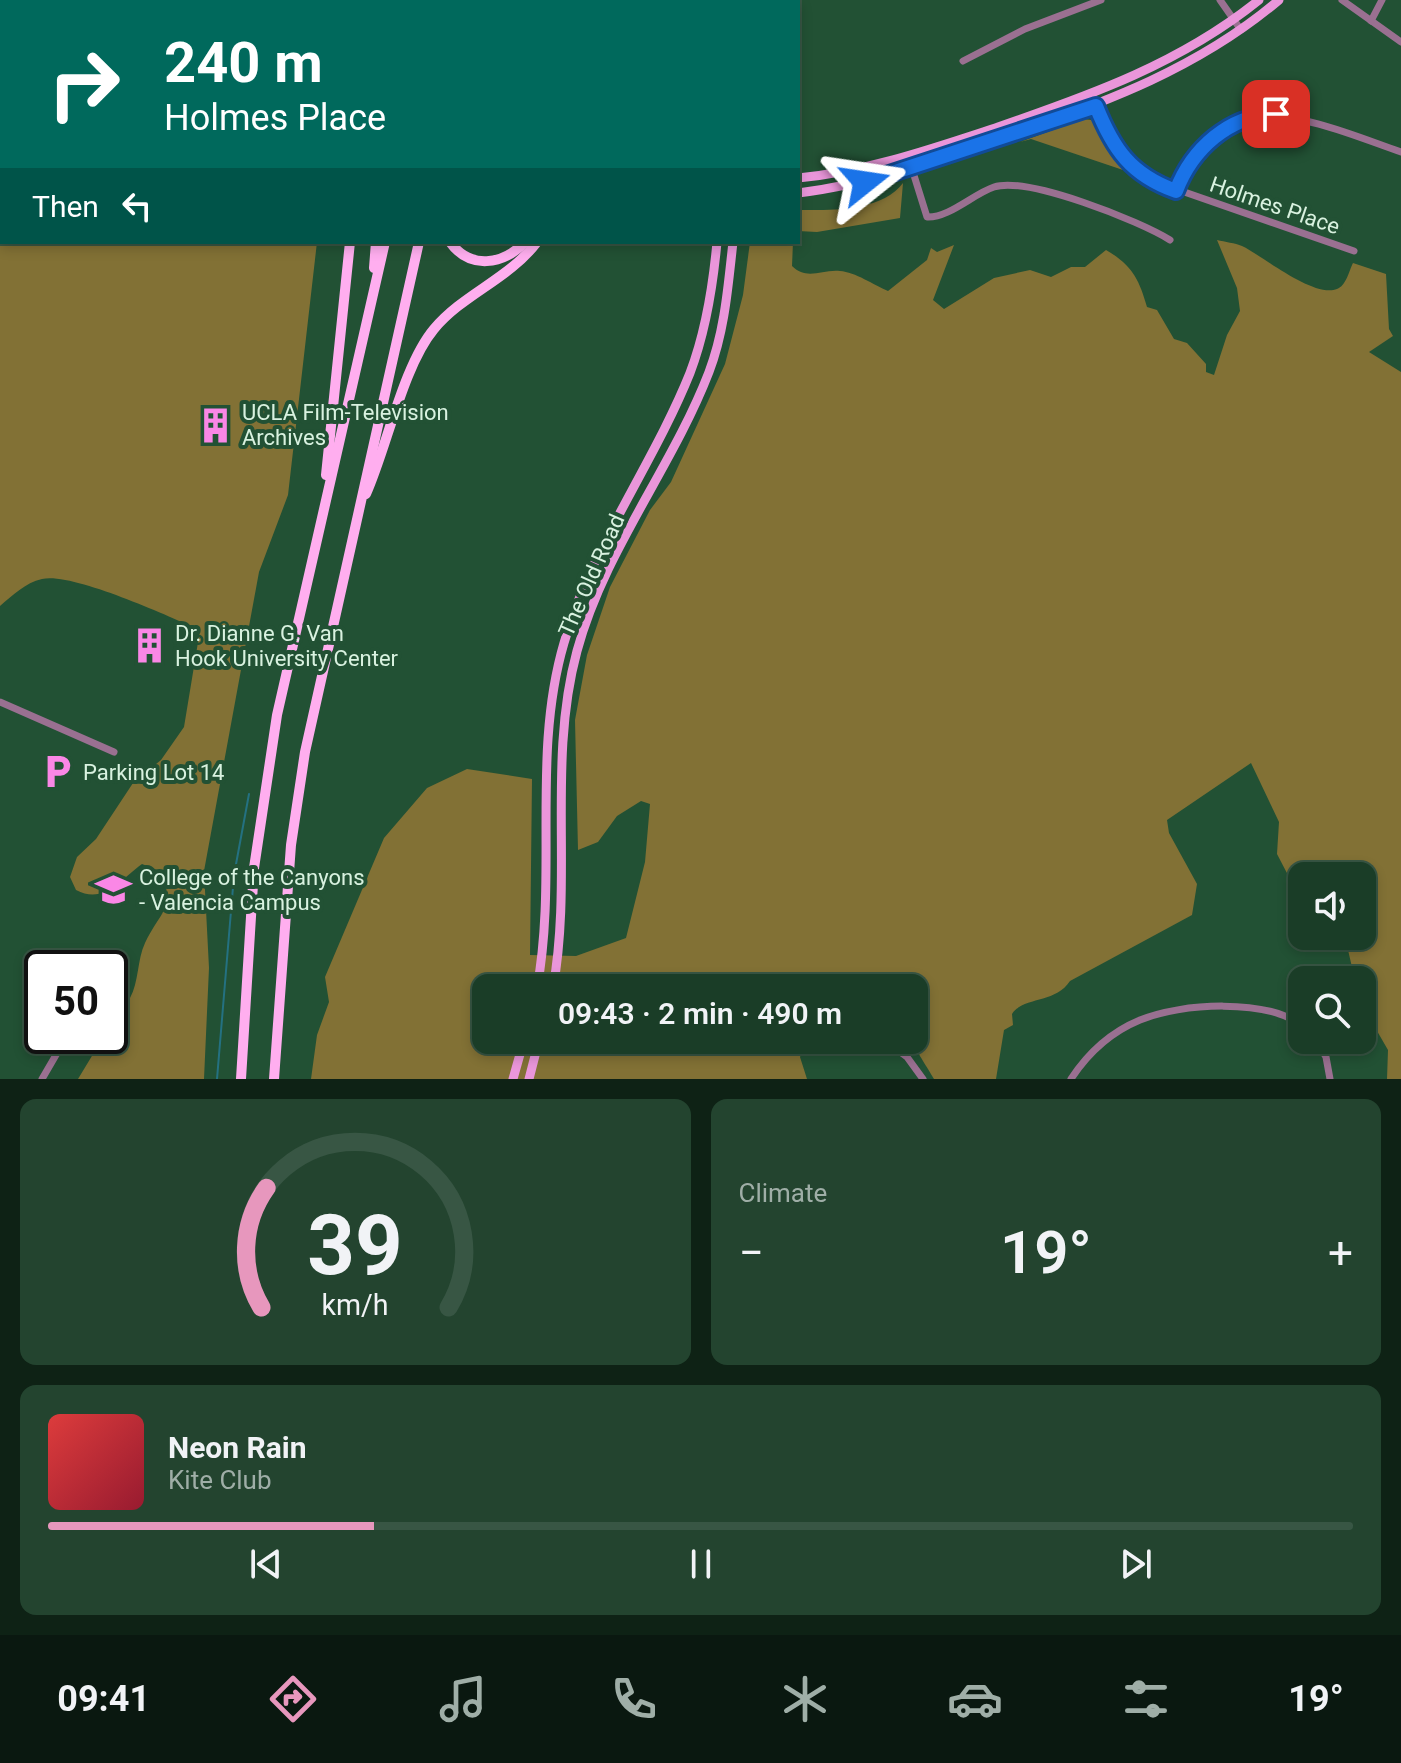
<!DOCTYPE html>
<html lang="en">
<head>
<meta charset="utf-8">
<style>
  :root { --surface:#1a3d27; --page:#23442f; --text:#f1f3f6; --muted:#9faea7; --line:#385644; --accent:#e797bd }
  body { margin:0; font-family:Roboto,sans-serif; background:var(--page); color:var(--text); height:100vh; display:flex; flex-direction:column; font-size:30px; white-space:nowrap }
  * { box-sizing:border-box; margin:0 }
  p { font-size:26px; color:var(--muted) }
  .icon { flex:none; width:44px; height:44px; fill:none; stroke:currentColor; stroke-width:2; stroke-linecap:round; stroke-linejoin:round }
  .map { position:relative; height:1079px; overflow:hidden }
  .drawer { display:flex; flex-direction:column; gap:20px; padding:20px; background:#0e2215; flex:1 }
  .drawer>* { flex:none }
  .top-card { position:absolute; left:0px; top:0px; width:800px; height:244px; box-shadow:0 4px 12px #0003,0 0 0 2px var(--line); background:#00695c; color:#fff; overflow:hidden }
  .tools { position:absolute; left:1288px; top:862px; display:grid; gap:16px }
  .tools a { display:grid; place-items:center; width:88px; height:88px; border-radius:16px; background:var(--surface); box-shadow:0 4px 12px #0003,0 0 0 2px var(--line); font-size:40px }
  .speed { position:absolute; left:24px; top:950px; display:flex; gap:16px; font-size:40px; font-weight:700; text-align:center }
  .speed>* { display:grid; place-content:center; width:104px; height:104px; border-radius:50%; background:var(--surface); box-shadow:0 4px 12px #0003,0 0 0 2px var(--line); line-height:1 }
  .speed .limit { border:4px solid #111; border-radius:12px; background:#fff; color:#111 }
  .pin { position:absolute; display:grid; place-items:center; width:68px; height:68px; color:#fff; margin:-34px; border-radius:16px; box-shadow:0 4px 12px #0006 }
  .me { position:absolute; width:88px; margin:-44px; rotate:75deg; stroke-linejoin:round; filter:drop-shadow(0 0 6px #0008) }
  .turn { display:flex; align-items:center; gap:28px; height:168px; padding:0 32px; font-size:36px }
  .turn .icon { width:104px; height:104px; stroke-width:2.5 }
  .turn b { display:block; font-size:56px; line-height:68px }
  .then { display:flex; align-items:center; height:76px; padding:0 32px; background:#0003; gap:16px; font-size:30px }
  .big { font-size:60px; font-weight:600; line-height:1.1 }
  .drawer .widget { flex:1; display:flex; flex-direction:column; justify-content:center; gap:12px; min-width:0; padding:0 28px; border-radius:16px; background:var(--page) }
  .drawer .dial { align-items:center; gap:0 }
  .dial svg { height:208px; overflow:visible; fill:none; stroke:var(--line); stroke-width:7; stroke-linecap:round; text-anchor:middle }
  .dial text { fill:var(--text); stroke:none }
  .song { display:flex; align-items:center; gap:24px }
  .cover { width:96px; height:96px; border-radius:12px; background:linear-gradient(135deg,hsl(0 70% 55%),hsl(350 70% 35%)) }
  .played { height:8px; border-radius:4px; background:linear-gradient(90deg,var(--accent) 25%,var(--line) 25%) }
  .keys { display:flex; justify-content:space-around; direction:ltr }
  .heat { display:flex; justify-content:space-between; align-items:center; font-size:44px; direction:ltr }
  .drawer .tiles { flex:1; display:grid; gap:20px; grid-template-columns:1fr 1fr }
  .widget:last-child { grid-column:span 2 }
  .trip { position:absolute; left:472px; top:974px; width:456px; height:80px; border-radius:16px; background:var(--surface); box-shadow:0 4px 12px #0003,0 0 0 2px var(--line); font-weight:600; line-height:80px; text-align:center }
  .menu { display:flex; height:128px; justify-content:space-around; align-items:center; background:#0a1810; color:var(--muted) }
  .menu .icon { width:56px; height:56px }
  .menu .selected { color:var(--accent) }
  .menu b { font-size:36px; color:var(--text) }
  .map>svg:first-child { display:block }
</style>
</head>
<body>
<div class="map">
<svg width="1401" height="1079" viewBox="0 0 1401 1079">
  <rect width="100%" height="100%" fill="#225134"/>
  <g fill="#827135">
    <path d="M 0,62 L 2,242 L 317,242 L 288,495 L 259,572 L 204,871 L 209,968 L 204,1079 L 78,1079 L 104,1036 L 110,1036 C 110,1020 122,1011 130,998 C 139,982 137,960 145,943 C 162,908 170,917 165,873 L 142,864 C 121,879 104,905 76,890 L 70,877 L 77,857 L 96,839 L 133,783 L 161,760 L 184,727 L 200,630 C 168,616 72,572 42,579 C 25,583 13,595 0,606 Z"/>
    <polygon points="1083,119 1092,120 1123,170 1031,139 1020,142"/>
    <path d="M 903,183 L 900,218 L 817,232 L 798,231 L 798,210 C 831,210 881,212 903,183 Z"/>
    <path d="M 1217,240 C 1225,242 1235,243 1242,246 C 1263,256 1313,298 1337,289 C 1346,286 1349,271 1353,263 L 1386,274 L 1389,329 L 1393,336 L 1369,352 L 1401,372 L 1401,1079 L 1387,1079 L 1388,1050 L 1362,1005 L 1362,980 L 1355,980 L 1348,950 L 1334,936 L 1362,936 L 1362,876 L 1302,876 L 1302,902 L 1277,854 L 1279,822 L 1251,763 L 1167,820 L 1169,833 L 1197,884 L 1192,915 L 1070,981 C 1055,1004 1024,996 1012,1014 L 1013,1025 L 1004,1030 L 996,1079 L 934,1079 C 911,1040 910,1049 921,1003 L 914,1001 L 914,988 L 486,988 L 486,1040 L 807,1040 L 800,1057 L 807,1079 L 311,1079 L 317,1035 L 329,1002 L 325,977 L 384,838 L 427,788 L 467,769 L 532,779 L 530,955 L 576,956 L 626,938 L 645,862 L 650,804 L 641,801 L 617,816 L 598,842 L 578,850 L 575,720 L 587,655 L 610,587 L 650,510 L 671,482 L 725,364 L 743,295 L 750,242 L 793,242 L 792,266 C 807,281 822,269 840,271 C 855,272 874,285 888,291 L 927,260 L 931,248 L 937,252 L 954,245 L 933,300 L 944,309 L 994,278 L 1030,270 L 1051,277 L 1071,267 L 1085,267 L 1106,250 C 1132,265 1139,279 1147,307 L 1157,310 L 1174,339 L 1187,343 L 1206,364 L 1206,372 L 1214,375 L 1227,335 L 1240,311 L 1237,288 Z"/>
  </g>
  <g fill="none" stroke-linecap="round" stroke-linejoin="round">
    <polyline stroke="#247181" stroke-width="2" points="217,1079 234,875 249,794"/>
    <g stroke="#9a7091" stroke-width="7">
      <polyline points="1220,0 1241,30"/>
      <polyline points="1342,0 1401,42"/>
      <polyline points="1371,21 1382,0"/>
      <polyline points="963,61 1025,29 1101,0"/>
      <polyline points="1092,94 1116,151 1147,179 1354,251"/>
      <path d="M 912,169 L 927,217 C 949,218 973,194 994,187 C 1027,176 1140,221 1170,240"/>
      <path d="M 1176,191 C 1221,75 1315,122 1401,152"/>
      <polyline points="0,702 114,752"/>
      <polyline points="884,1040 907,1057 923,1079"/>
      <polyline points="1316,1040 1326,1057 1330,1079"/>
      <polyline points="42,1079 67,1036"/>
      <path d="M 1071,1079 C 1088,1053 1111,1032 1140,1020 C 1181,1003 1267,998 1302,1026"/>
    </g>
    <g stroke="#ea96da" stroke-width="9">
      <polyline points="750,2 750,0"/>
      <polyline points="763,2 763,0"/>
      <polyline points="0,20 2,21"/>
      <polyline points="0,36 2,36"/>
      <path d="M 798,178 C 868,171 931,149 998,127 C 1091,95 1181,63 1259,0"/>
      <path d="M 798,193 C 871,184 940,160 1009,136 C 1106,102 1199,68 1279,0"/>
      <path d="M 537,988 C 558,874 531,755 564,643 C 591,547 653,465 690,373 C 706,331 713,286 717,242"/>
      <path d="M 553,988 C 573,877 547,761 577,651 C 604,551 672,468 709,372 C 725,330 728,286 733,242"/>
      <polyline points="513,1079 524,1040"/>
      <polyline points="529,1079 539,1040"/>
    </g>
    <g stroke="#ffaeef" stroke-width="10">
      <polyline points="359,2 362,0"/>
      <polyline points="439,2 439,0"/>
      <polyline points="474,2 475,0"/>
      <polyline points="500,2 500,0"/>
      <path d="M 450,242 C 470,270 503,265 525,242"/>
      <polyline points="374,268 376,242"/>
      <polyline points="326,475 350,242"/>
      <path d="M 366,494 C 387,447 403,366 434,329 C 463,294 509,279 537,242"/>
      <polyline points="241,1079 254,868 277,715 385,242"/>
      <polyline points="274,1079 291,845 305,752 419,242"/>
    </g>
  </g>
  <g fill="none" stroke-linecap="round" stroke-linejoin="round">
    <defs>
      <path id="route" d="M 865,182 L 1096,106 C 1113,149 1131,175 1176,191 C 1192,149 1229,115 1276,114"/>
    </defs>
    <use href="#route" stroke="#114b97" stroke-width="20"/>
    <use href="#route" stroke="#1a73e8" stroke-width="14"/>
  </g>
  <defs>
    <symbol id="building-bare" viewBox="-9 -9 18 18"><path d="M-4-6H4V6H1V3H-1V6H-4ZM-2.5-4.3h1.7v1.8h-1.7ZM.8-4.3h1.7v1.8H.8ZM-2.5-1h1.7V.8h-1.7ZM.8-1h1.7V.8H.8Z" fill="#fa87e6" stroke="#225134" stroke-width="2.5" paint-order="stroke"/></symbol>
    <symbol id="parking-bare" viewBox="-9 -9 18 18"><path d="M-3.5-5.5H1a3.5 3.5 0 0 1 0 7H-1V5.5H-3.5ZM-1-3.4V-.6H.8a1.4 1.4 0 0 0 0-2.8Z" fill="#fa87e6" stroke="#225134" stroke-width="2.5" paint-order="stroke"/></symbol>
    <symbol id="university-bare" viewBox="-9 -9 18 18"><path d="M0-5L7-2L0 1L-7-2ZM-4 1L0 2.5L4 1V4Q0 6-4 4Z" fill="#fa87e6" stroke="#225134" stroke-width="2.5" paint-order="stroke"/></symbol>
  </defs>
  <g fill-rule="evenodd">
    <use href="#building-bare" x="190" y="400" width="51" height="51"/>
    <use href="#building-bare" x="124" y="620" width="51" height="51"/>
    <use href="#parking-bare" x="32" y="746" width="51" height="51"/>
    <use href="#university-bare" x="88" y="864" width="51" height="51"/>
  </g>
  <g text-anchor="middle" stroke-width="8" stroke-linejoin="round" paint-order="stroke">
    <g font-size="22" fill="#d9f2e0" stroke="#225134">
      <text transform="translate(1275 205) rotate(19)" y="8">Holmes Place</text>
      <text transform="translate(591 575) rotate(-66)" y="8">The Old Road</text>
    </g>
    <g font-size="22" fill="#d9f2e0" stroke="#225134" text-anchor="start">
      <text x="242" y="420">UCLA Film-Television<tspan x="242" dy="25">Archives</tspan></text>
      <text x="175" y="641">Dr. Dianne G. Van<tspan x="175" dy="25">Hook University Center</tspan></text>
      <text x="83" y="780">Parking Lot 14</text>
      <text x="139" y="885">College of the Canyons<tspan x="139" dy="25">- Valencia Campus</tspan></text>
    </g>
  </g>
</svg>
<div class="tools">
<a><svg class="icon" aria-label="sound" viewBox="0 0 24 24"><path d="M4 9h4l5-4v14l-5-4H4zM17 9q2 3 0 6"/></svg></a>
<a><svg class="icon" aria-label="search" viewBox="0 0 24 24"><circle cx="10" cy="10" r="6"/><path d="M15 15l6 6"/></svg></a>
</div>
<div class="speed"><div class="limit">50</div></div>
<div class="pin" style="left:1276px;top:114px;background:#d93025"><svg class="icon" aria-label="arrive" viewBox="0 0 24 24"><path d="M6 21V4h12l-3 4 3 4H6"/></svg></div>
<svg class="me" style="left:865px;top:182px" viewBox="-20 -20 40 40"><path d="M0-17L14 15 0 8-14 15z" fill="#1a73e8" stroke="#fff" stroke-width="4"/></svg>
<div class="trip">09:43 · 2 min · 490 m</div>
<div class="top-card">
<div class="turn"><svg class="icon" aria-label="right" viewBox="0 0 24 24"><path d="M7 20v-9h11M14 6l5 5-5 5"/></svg><div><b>240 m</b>Holmes Place</div></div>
<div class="then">Then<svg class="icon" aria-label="left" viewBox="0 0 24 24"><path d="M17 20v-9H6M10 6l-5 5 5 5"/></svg></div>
</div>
</div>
<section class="drawer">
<div class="tiles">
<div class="widget dial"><svg viewBox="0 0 100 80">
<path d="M14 69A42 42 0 1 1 86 69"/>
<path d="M14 69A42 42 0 0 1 16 23" stroke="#e797bd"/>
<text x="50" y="56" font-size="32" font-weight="700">39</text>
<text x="50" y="72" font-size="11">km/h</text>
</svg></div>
<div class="widget"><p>Climate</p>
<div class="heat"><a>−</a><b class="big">19°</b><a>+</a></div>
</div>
<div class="widget">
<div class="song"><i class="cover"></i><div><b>Neon Rain</b><p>Kite Club</p></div></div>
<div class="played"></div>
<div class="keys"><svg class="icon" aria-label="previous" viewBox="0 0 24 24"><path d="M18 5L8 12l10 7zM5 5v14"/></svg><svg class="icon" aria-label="pause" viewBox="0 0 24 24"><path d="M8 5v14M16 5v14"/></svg><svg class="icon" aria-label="next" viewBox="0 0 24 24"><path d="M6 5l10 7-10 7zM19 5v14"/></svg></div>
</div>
</div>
</section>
<nav class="menu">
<b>09:41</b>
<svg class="icon selected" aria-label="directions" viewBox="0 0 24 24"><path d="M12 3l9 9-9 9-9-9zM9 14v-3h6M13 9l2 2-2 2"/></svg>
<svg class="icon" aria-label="music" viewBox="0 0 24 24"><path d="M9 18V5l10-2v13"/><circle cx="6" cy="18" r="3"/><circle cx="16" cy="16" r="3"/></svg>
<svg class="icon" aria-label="phone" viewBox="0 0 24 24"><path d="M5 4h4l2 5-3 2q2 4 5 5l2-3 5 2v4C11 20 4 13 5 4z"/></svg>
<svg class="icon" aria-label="climate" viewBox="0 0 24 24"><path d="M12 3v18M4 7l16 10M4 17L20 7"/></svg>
<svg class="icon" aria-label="car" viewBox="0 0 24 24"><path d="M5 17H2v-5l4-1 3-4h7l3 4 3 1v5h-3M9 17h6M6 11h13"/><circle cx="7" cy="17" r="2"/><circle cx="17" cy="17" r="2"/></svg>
<svg class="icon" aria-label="filters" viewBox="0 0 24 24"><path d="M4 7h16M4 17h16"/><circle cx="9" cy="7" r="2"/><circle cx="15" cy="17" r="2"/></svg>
<b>19°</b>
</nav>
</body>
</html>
